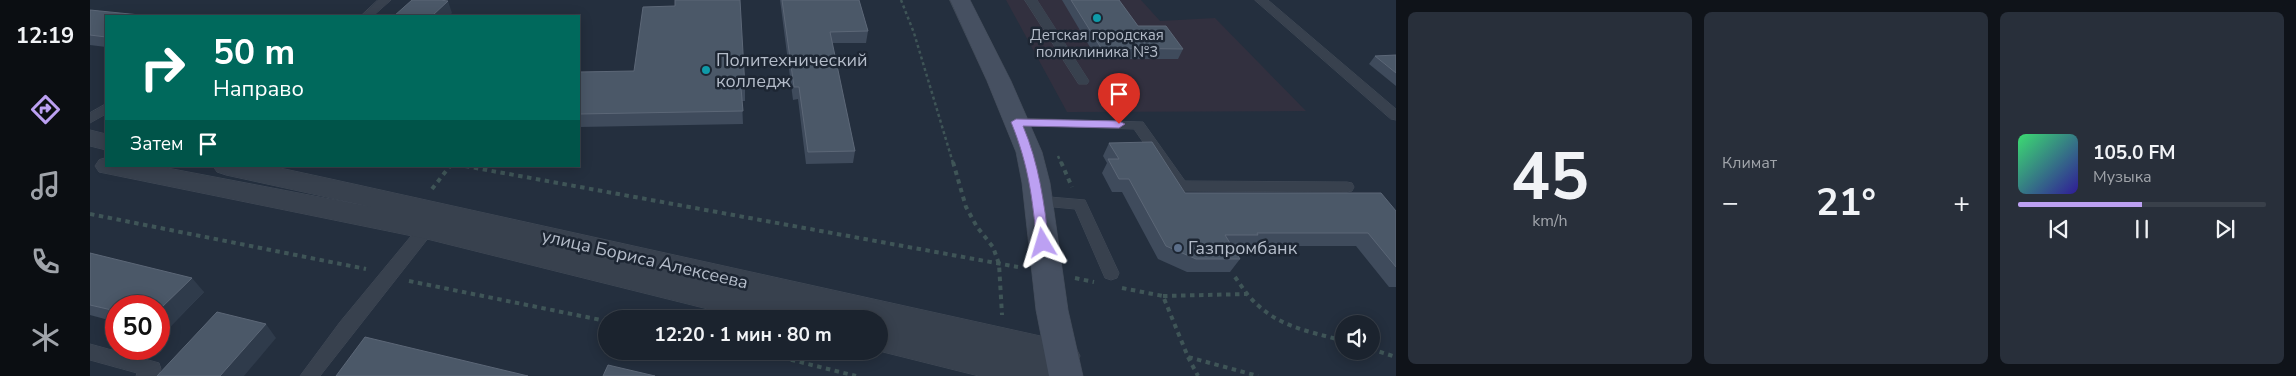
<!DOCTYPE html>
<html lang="ru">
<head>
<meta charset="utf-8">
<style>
  :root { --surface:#1b232e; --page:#282f3a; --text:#f1f3f6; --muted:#a0a4aa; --line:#39404a; --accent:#bca0f2 }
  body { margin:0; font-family:"Nunito Sans",sans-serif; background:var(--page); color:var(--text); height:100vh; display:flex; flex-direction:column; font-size:19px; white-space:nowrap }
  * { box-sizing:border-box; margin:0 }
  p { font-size:16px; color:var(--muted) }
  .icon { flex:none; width:28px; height:28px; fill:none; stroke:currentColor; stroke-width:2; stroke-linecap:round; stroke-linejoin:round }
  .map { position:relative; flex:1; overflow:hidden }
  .side { display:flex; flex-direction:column; gap:12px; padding:12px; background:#0f1319; width:900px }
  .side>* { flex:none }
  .hud { position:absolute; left:15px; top:15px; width:475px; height:152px; border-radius:0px; box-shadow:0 2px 12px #0003,0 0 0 1px var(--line); background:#00695c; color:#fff; overflow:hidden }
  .buttons { position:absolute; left:1245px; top:315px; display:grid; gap:10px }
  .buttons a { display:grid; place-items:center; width:45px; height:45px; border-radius:50%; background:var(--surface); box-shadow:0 2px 12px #0003,0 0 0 1px var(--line); font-size:25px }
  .speed { position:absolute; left:15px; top:295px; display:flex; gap:10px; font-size:25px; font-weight:700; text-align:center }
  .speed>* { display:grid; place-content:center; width:65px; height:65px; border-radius:50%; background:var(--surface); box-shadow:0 2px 12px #0003,0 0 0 1px var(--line); line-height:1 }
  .speed .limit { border:8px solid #d22; background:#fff; color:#111 }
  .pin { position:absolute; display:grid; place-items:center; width:42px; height:42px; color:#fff; margin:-51px -21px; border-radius:50% 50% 50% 0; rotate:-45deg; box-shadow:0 0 5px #0007 }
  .pin .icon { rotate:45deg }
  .me { position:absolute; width:55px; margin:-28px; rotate:353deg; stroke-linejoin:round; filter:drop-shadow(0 0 4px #0008) }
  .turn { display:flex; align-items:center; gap:18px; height:105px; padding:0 25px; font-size:22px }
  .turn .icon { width:65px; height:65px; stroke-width:2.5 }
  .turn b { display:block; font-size:35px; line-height:42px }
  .then { display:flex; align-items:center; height:48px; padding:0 25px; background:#0003; gap:10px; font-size:19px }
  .big { font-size:38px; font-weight:700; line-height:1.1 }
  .side .tile { flex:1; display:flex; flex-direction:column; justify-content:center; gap:8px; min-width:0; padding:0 18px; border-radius:8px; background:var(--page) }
  .side .dial { align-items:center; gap:0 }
  .dial b { font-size:65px; line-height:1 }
  .song { display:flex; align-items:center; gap:15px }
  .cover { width:60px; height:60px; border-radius:8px; background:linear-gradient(135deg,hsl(140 70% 55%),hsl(250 70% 35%)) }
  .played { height:5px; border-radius:2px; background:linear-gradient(90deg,var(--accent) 50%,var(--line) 50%) }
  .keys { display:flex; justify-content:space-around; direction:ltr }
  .heat { display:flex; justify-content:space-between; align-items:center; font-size:28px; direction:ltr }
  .side .tiles { flex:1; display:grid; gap:12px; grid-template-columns:repeat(3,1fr) }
  .trip { position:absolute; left:508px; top:310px; width:290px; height:50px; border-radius:25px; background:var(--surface); box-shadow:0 2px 12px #0003,0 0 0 1px var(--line); font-weight:700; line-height:50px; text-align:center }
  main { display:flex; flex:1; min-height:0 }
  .tab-bar { display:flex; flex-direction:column; width:90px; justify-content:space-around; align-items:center; background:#0b0e12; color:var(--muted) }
  .tab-bar .icon { width:35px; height:35px }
  .tab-bar .on { color:var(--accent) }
  .tab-bar b { font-size:22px; color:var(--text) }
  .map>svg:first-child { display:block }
</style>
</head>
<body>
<main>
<nav class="tab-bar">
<b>12:19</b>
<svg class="icon on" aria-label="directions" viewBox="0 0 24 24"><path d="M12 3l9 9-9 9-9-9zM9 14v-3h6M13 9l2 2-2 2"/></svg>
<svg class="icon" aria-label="music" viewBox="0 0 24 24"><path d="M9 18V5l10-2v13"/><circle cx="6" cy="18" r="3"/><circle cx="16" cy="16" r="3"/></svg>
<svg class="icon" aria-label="phone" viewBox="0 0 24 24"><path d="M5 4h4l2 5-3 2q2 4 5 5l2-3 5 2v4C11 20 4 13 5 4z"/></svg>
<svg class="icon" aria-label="climate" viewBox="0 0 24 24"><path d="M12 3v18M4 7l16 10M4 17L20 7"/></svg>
</nav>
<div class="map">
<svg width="1306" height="376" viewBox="0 0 1306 376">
  <rect width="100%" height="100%" fill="#242f3e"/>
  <polygon fill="#32303f" points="916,0 1051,0 1070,21 1125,18 1216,111 977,112"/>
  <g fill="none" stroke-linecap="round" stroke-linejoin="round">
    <defs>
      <g id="service">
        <polygon points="288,0 301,0 283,16 271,16"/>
        <polygon points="935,0 947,0 999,81 997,84 989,84"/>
        <polygon points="1165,0 1178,0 1306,109 1306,120 1301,119"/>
        <polygon points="16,104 16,114 0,123 0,113"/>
        <polygon points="926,118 1053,122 1095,181 1257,182 1262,183 1264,187 1262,191 1257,192 1091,191 1086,190 1044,129 921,125 919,122 921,119"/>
        <polygon points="948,196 995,200 1029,273 1027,278 1021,280 1015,278 985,209 943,205 940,201 943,197"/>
        <polygon points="337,222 343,224 345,228 343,232 230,376 210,376 250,322 331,224"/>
        <polygon points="0,344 62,361 69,363 71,369 68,376 46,376 47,373 0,360"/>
      </g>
      <g id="tertiary">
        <polygon points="0,130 16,134 16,150 0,146"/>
        <polygon points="16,158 16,166 67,166 282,207 136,175 127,172 123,166 181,166 241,179 973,341 985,346 990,356 985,366 973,371 964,368 967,376 889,376 789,351 789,319 758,319 725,311 729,319 658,319 337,239 9,172 5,166 9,160"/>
      </g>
      <polygon id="secondary" points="860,0 880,0 921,81 952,152 960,183 978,310 993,376 959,376 946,310 932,183 926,152 897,81"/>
    </defs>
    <use href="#service" stroke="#414a57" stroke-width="1"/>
    <use href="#tertiary" stroke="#414a57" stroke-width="1"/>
    <use href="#secondary" stroke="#414a57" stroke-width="1"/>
    <g stroke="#3f5557" stroke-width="2.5" stroke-dasharray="3 3" stroke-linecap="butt">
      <polyline points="811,0 824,33 863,163"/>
      <polyline points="968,156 971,163"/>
    </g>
    <g stroke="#3f5557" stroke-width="4" stroke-dasharray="4.5 4.5" stroke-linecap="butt">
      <polyline points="863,162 876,207 887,227 903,247 909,264 912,315"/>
      <polyline points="971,162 982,187"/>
      <polyline points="375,166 928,267"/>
      <polyline points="342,189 360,166"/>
      <polyline points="0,214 276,269"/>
      <polyline points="1145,277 1157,294"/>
      <polyline points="985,278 1004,282"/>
      <polyline points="319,281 516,321"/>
      <polyline points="1032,288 1073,296 1098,357 1168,376"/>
      <path d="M 1073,296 L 1157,294 C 1185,327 1215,330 1254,341"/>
      <polyline points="1281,349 1306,357"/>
      <polyline points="666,351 766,376"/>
      <polyline points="1098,357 1108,376"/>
    </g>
    <use href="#service" fill="#38414e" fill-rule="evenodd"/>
    <use href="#tertiary" fill="#38414e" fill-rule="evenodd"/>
    <use href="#secondary" fill="#465061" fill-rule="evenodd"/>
  </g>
  <g fill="#3f4b5c">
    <polygon points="690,0 769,0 778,31 776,43 742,43 765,151 763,163 716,164 708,99 703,100"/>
    <polygon points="972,0 1029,0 1048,26 1093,49 1088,59 1007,59"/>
    <polygon points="0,10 16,16 16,47 0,45"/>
    <polygon points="1306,55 1306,86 1279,64 1285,56"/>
    <polygon points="489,72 655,88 655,101 652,101 653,124 489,127"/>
    <polygon points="1019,143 1095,193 1306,211 1306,287 1299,287 1266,246 1160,246 1159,248 1143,248 1150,259 1140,272 1097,272 1068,259 1032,192 1022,192 1012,173 1017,163 1013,156"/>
    <polygon points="0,253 114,292 73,334 69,333 69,306 26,306 26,322 0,315"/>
  </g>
  <g fill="#2f3b4b">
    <polygon points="358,1 362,13 359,16 342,16"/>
    <polygon points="102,278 114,292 73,334 69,329 69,310"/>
    <polygon points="176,324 186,338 154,376 130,376"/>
  </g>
  <g fill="#4b5868" stroke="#5c6777">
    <polygon points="322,0 350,0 358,1 342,16 304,16"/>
    <polygon points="585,0 650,0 655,88 651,88 653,111 489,114 489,72 544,71 553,7 585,6"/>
    <polygon points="692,0 769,0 778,31 740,32 765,151 718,152 709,87 704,87"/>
    <polygon points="981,0 1029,0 1048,26 1076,26 1093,49 1011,48"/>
    <polygon points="0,10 60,16 16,16 16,37 0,35"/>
    <polygon points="1306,55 1306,73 1285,56"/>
    <polygon points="1062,142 1095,193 1291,193 1306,211 1306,267 1278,233 1167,233 1168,235 1135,235 1150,259 1106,259 1076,246 1039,179 1029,179 1018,159 1029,159 1019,143"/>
    <polygon points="0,253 102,278 69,310 69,306 26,306 26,311 0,305"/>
    <polygon points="127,312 176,324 130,376 67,376"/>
    <polygon points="275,337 438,376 246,376"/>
    <polygon points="518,365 565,376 513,376"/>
  </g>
  <path fill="#bca0f2" stroke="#7a689d" d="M 926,119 L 1029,121 L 1035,124 L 1029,128 L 933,126 C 949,164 954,202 959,243 L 953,248 L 947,243 C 942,197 939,166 921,122 Z"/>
  <g fill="#0f9aa8" stroke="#1d2633" stroke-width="2">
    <circle cx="1007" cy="18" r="5"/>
    <circle cx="616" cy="70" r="5"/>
  </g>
  <circle fill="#5c6f8a" stroke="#1d2633" stroke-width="2" cx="1088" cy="248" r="5"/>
  <g text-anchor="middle" stroke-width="5" stroke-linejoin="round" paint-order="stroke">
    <g font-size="15" fill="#b4bcc9" stroke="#1d2633">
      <text x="1007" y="40">Детская городская<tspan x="1007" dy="17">поликлиника №3</tspan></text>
    </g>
    <g font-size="18" fill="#b4bcc9" stroke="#1d2633" text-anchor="start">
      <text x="626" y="66">Политехнический<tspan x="626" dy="21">колледж</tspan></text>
      <text x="1098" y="254">Газпромбанк</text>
    </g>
    <g font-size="18" fill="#b4bcc9" stroke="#1d2633">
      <text transform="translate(555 259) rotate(13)" y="6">улица Бориса Алексеева</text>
    </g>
  </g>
</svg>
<div class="buttons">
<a><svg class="icon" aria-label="sound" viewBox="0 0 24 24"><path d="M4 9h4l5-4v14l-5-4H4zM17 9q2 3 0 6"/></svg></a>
</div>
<div class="speed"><div class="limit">50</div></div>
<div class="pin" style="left:1029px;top:124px;background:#d93025"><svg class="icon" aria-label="arrive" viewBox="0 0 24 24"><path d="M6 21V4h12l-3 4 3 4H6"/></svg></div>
<svg class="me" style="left:953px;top:243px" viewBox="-20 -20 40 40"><path d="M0-17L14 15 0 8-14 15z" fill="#bca0f2" stroke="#fff" stroke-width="4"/></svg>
<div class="trip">12:20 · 1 мин · 80 m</div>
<div class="hud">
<div class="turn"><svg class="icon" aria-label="right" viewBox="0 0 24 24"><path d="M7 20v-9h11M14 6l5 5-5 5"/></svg><div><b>50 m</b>Направо</div></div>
<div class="then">Затем<svg class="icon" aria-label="arrive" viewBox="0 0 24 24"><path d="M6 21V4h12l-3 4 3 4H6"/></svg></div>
</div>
</div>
<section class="side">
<div class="tiles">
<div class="tile dial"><b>45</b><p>km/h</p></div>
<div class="tile"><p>Климат</p>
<div class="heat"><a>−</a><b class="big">21°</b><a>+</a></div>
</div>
<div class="tile">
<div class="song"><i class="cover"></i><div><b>105.0 FM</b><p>Музыка</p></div></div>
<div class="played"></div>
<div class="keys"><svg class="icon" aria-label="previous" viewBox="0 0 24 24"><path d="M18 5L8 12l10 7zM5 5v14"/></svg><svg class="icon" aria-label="pause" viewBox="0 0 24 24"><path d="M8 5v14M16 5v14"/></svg><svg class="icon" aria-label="next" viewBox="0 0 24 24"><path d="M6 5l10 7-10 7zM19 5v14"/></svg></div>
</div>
</div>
</section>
</main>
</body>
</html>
